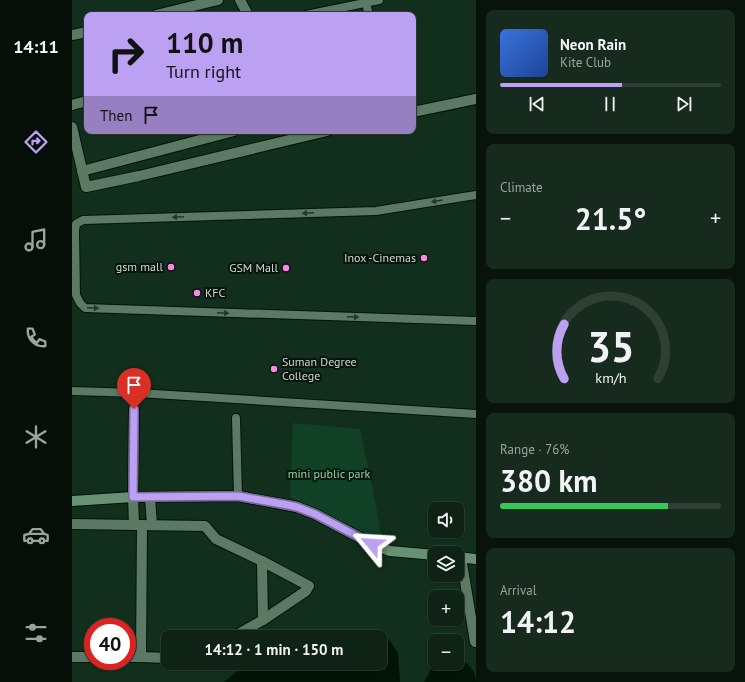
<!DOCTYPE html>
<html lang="en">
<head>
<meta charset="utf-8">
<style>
  :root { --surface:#0e2215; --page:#172a1e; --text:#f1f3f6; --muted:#9ba4a0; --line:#2e3f34; --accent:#bca0f2 }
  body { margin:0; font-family:"PT Sans",sans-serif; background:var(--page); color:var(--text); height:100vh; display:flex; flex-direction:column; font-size:15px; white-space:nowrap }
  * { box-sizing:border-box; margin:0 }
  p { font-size:13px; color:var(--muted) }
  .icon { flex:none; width:22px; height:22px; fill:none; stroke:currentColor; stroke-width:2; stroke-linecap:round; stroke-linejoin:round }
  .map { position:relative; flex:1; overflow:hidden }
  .panel { display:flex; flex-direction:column; gap:10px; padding:10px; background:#08130c; width:269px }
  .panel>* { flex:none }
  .top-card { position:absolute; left:12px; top:12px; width:332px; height:122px; border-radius:8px; box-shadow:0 1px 3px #0004,0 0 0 1px var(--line); background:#bca0f2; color:#111; overflow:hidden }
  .controls { position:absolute; left:356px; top:502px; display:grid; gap:8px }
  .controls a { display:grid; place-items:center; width:36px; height:36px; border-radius:8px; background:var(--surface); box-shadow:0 1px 3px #0004,0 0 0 1px var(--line); font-size:20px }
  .speed { position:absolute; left:12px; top:618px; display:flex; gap:8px; font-size:20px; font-weight:700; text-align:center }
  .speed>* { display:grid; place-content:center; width:52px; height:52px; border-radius:50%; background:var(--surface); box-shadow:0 1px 3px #0004,0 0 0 1px var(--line); line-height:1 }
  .speed .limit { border:6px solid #d22; background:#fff; color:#111 }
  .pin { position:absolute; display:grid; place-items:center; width:34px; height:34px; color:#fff; margin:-41px -17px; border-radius:50% 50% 50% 0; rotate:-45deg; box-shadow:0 0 4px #0007 }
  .pin .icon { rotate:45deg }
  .me { position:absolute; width:44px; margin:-22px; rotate:297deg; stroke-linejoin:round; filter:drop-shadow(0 0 3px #0008) }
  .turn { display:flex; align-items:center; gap:14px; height:84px; padding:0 16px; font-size:18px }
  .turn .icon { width:52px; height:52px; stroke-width:2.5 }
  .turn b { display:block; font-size:28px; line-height:34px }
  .then { display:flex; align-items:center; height:38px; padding:0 16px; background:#0003; gap:8px; font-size:15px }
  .big { font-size:30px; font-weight:700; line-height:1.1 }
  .panel .widget { flex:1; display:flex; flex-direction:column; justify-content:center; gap:6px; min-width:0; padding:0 14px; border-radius:8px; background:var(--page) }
  .panel .dial { align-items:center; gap:0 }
  .dial svg { height:104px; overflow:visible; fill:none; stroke:var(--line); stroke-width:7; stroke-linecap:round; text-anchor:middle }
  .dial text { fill:var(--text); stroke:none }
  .song { display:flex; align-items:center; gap:12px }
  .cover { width:48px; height:48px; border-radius:6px; background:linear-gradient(135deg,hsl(220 70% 55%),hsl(220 70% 35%)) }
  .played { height:4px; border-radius:2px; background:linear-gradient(90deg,var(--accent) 55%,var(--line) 55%) }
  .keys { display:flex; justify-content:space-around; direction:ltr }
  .heat { display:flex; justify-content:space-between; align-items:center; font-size:22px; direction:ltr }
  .charge { height:6px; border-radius:3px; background:linear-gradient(90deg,#34c759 76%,var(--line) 0) }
  .trip { position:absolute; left:89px; top:630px; width:226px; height:40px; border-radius:8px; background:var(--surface); box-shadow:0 1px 3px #0004,0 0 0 1px var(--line); font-weight:700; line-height:40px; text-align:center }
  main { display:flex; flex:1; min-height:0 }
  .dock { display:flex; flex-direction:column; width:72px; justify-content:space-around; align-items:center; background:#060e08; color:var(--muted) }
  .dock .icon { width:28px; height:28px }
  .dock .active { color:var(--accent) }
  .dock b { font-size:18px; color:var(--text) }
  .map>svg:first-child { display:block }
</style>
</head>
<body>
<main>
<nav class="dock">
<b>14:11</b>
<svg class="icon active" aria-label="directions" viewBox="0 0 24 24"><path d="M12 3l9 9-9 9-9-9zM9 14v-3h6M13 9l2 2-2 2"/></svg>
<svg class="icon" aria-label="music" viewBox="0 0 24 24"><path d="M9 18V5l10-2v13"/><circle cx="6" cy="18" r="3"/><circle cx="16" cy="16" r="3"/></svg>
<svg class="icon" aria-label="phone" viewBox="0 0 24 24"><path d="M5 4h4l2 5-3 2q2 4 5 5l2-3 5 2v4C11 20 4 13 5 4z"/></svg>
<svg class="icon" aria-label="climate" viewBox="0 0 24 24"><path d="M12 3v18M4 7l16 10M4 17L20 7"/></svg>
<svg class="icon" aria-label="car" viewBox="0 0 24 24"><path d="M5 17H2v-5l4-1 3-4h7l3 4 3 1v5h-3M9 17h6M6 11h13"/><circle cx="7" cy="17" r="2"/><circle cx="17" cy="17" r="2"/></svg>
<svg class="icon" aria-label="filters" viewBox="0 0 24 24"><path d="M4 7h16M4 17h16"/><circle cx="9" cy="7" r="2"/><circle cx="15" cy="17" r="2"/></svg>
</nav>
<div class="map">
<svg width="404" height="682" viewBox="0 0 404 682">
  <rect width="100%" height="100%" fill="#122e1c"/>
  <polygon fill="#104025" points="221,423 288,429 304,505 310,542 218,497"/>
  <g fill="#021408">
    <polygon points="301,635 315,637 326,653 328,682 152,682 162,674 178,663 308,663 308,637 296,637"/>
    <path d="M 363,655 L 363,663 L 385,663 L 385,656 C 395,663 404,669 404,682 L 352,682 L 357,674 L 361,656 Z"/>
  </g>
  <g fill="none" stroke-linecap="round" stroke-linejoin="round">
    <defs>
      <g id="lane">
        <polyline points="294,3 297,15"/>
        <polyline points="234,15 307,0"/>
        <polyline points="404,195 304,211 11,220 4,224 3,231 4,295 8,303 13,308 404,321"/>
        <polyline points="0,391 66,393 404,414"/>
        <polyline points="164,418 166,496"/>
      </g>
      <g id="street">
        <polyline points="168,0 176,15"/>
        <polyline points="84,15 146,0"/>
        <polyline points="0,35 15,32"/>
        <polyline points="0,105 15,101"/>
        <polyline points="341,112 404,99"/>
        <polyline points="0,127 14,187 67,176 255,131"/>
        <polyline points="10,171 162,131"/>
        <polyline points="78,497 80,525"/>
        <polyline points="0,524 133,526 144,539 190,561 237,586 234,591 191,620 161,637"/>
        <polyline points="62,525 61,497 62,409"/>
        <polyline points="389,557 403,642"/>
        <polyline points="190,561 191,620"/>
        <polyline points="0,657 21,657"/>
        <polyline points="55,657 69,657 70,525"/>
        <polyline points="69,657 96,658"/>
      </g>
      <g id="secondary">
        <polyline points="0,501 61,497 166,496 225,507 243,514 300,544 318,551 363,555"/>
        <polyline points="385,557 404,559"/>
      </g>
    </defs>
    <use href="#lane" stroke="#001506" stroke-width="10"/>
    <use href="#street" stroke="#001506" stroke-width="12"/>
    <use href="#secondary" stroke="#001506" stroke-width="12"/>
    <use href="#lane" stroke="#5b7964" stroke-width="8"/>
    <use href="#street" stroke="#5b7964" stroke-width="10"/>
    <use href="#secondary" stroke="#689074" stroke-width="10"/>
  </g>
  <defs><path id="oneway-solid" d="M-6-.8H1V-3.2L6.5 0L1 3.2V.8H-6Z"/></defs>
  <g fill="#24372a">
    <use href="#oneway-solid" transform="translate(365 201) rotate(171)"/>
    <use href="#oneway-solid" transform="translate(236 213) rotate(178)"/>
    <use href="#oneway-solid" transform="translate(106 217) rotate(178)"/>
    <use href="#oneway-solid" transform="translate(21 308) rotate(2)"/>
    <use href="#oneway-solid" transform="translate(151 313) rotate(2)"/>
    <use href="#oneway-solid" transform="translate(281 317) rotate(2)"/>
  </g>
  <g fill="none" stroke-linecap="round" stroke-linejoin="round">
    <defs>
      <polyline id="route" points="62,409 61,497 166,496 216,505 225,507 243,514 300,544"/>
    </defs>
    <use href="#route" stroke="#7a689d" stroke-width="10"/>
    <use href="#route" stroke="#bca0f2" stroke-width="7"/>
  </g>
  <g fill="#fb87e6" stroke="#07130b" stroke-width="1.5">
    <circle cx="352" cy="258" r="4"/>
    <circle cx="99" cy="267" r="4"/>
    <circle cx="214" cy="268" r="4"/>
    <circle cx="125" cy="293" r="4"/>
    <circle cx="202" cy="369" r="4"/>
  </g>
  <g text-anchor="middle" stroke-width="4" stroke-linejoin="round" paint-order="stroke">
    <g font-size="12" fill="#cdddd1" stroke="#07130b" text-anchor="end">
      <text x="344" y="262">Inox -Cinemas</text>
      <text x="91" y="271">gsm mall</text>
      <text x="206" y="272">GSM Mall</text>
      <text x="133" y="297" text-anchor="start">KFC</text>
      <text x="210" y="366" text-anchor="start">Suman Degree<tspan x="210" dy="14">College</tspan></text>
    </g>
    <g font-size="12" fill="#82dea2" stroke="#07130b">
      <text x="257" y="478">mini public park</text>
    </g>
  </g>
</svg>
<div class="controls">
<a><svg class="icon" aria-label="sound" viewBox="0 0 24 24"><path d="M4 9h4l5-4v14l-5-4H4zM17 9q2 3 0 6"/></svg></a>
<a><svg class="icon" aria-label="layers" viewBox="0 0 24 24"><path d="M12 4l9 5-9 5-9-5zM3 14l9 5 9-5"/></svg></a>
<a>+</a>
<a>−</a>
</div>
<div class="speed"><div class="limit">40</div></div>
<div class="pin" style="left:62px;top:409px;background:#d93025"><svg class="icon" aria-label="arrive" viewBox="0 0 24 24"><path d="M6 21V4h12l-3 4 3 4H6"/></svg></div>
<svg class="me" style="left:300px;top:544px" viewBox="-20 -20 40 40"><path d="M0-17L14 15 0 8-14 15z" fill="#bca0f2" stroke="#fff" stroke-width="4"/></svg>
<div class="trip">14:12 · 1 min · 150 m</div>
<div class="top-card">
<div class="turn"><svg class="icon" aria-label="right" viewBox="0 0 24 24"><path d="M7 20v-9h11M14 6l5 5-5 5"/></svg><div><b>110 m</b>Turn right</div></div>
<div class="then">Then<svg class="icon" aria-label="arrive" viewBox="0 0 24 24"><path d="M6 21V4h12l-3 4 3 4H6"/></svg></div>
</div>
</div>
<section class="panel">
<div class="widget">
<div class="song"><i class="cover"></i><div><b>Neon Rain</b><p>Kite Club</p></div></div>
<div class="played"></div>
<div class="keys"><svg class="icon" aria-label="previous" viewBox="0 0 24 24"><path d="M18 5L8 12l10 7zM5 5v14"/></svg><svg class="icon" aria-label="pause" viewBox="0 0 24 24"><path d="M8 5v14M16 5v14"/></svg><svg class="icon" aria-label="next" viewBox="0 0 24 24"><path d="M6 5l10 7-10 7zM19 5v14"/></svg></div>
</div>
<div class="widget"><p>Climate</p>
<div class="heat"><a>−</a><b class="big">21.5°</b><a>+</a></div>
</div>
<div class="widget dial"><svg viewBox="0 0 100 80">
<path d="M14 69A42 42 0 1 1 86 69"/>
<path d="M14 69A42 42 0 0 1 14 27" stroke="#bca0f2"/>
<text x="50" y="56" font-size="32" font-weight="700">35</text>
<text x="50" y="72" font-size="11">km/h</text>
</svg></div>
<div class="widget"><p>Range · 76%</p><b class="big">380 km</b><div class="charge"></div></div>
<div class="widget"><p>Arrival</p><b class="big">14:12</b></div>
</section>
</main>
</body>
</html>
